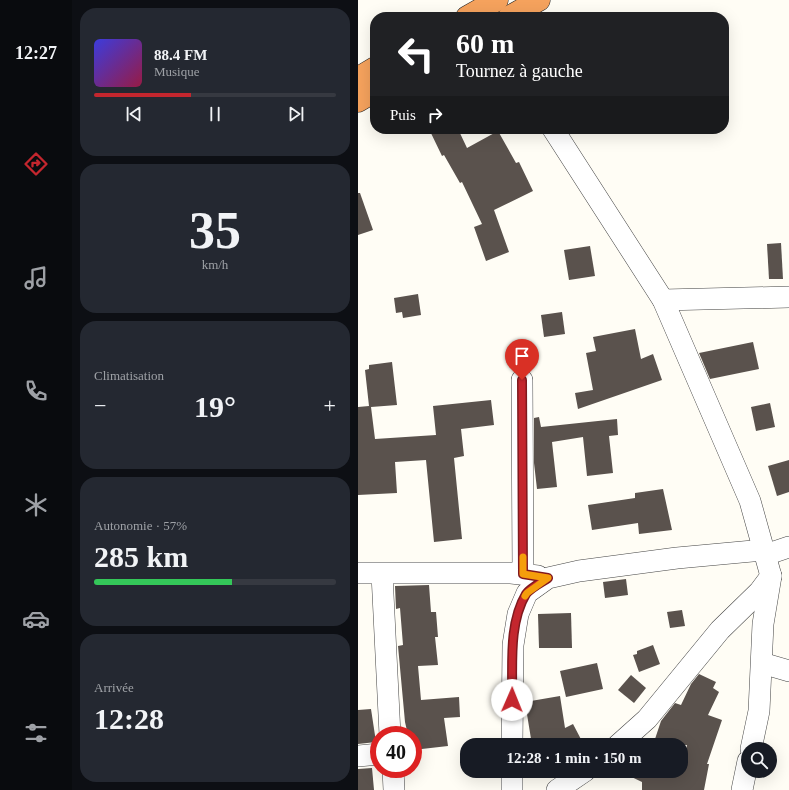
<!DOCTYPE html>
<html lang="fr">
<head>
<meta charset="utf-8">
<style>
  :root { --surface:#171b24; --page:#242831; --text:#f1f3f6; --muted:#9ea1a6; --line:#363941; --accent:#c4262e }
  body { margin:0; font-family:Georgia,serif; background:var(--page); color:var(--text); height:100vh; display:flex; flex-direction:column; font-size:15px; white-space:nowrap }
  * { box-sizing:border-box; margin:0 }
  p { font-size:13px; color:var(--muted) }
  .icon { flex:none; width:22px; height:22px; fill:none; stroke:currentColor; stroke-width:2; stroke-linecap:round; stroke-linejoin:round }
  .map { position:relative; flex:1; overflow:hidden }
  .side { display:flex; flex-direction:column; gap:8px; padding:8px; background:#0d0f14; width:286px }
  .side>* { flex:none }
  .hud { position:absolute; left:12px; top:12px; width:359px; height:122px; border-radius:16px; box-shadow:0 4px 16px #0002; background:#202124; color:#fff; overflow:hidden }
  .controls { position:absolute; left:383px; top:742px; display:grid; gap:8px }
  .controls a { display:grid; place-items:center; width:36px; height:36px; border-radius:50%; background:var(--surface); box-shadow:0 4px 16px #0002; font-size:20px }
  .speed { position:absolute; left:12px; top:726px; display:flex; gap:8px; font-size:20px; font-weight:700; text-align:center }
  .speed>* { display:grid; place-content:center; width:52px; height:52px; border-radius:50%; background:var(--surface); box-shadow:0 4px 16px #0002; line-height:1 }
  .speed .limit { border:6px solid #d22; background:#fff; color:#111 }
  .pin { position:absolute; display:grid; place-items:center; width:34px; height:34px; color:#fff; margin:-41px -17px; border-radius:50% 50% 50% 0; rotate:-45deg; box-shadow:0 0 4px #0007 }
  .pin .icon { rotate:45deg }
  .me { position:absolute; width:44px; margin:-22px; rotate:1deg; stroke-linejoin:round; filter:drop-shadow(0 0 3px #0008) }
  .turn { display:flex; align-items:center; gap:14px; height:84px; padding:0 20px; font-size:18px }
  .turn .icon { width:52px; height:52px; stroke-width:2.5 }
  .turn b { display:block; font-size:28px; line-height:34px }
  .then { display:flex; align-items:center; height:38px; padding:0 20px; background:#0003; gap:8px; font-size:15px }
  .big { font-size:30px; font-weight:700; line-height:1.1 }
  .side .card { flex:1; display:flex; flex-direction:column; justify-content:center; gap:6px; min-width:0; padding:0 14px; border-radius:16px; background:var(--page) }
  .side .dial { align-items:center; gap:0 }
  .dial b { font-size:52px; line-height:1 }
  .song { display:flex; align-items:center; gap:12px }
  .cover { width:48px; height:48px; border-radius:6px; background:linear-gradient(135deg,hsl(240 70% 55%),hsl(340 70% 35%)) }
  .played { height:4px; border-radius:2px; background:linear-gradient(90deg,var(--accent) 40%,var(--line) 40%) }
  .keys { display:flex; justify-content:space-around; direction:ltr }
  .heat { display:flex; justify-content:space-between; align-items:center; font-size:22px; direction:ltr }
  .charge { height:6px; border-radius:3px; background:linear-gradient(90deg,#34c759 57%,var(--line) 0) }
  .trip { position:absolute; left:102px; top:738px; width:228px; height:40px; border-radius:16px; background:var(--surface); box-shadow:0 4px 16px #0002; font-weight:700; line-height:40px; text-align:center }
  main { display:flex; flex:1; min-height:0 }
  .dock { display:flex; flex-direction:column; width:72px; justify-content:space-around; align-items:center; background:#090b0e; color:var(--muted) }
  .dock .icon { width:28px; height:28px }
  .dock .selected { color:var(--accent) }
  .dock b { font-size:18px; color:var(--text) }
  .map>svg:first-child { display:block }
</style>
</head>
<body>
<main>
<nav class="dock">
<b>12:27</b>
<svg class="icon selected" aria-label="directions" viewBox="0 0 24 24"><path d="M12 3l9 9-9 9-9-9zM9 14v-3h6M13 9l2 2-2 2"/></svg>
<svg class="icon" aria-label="music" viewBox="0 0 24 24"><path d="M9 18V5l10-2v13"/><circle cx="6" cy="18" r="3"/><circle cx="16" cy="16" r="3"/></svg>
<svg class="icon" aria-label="phone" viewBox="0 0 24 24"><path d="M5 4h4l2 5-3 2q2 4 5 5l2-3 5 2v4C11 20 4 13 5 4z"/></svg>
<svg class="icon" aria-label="climate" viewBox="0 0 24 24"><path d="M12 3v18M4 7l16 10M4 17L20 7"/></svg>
<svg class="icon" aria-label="car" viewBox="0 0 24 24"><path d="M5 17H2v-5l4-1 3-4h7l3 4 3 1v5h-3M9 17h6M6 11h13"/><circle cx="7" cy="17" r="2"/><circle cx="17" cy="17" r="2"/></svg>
<svg class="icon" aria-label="filters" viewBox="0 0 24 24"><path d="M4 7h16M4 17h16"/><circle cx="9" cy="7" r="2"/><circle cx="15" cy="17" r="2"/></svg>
</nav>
<section class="side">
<div class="card">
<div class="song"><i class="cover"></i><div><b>88.4 FM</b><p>Musique</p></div></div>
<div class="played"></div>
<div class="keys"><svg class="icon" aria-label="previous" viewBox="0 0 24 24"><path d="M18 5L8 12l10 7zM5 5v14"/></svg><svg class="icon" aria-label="pause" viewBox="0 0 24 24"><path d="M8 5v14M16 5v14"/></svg><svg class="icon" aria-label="next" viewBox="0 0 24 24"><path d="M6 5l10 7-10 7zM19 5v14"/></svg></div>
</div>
<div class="card dial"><b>35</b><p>km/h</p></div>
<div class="card"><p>Climatisation</p>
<div class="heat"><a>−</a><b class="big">19°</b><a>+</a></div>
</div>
<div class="card"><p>Autonomie · 57%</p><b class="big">285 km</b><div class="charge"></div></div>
<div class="card"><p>Arrivée</p><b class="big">12:28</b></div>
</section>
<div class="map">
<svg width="431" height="790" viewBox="0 0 431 790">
  <rect width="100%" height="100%" fill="#fffdf5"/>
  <g fill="#5a524d">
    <polygon points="71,129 100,129 109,148 140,131 158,163 161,162 175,191 136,210 151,252 128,261 116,227 124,224 104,182 102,183 86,155 84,156"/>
    <polygon points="0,193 2,193 15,230 0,235"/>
    <polygon points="423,243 425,279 411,279 409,244"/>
    <polygon points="232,246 237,276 211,280 206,250"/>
    <polygon points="60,294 63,315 45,318 44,312 38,313 36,298"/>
    <polygon points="204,312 207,334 186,337 183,315"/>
    <polygon points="277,329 283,359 295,354 304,380 220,409 217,393 235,390 228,353 238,351 235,337"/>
    <polygon points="395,342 401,369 352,379 341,353"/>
    <polygon points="34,362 39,405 13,407 17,439 78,435 75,406 133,400 136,425 103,429 106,456 96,458 104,539 76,542 68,460 37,462 39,493 0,495 0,407 11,406 7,370 11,369 11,365"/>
    <polygon points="412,403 417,427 398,431 393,407"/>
    <polygon points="181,417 183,427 259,419 260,435 251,436 255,473 229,476 225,437 194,442 199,487 179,489 176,463 176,418"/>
    <polygon points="431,460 431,492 419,496 410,466"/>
    <polygon points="305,489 314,530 281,534 280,523 234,530 230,505 277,498 277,493"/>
    <polygon points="268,579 270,595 247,598 245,582"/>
    <polygon points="71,585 73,612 78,612 80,637 77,637 80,665 60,666 63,700 101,697 102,717 86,718 90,746 55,750 55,735 50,735 47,722 40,646 45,645 42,608 38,609 37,586"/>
    <polygon points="324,610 327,626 312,628 309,612"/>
    <polygon points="213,613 214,648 181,648 180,614"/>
    <polygon points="295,645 302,664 281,672 275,655 279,654 279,651"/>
    <polygon points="239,663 245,689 208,697 202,671"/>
    <polygon points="341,674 358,682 355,688 361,692 350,715 364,720 349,764 351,764 346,790 284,790 284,782 261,771 324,771 329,745 295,745 303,721 317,703 323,705 333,684"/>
    <polygon points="273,675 288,688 276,703 260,690"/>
    <polygon points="202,696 207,728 215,724 226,745 174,745 167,702"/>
    <polygon points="13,709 18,742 0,744 0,710"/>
    <polygon points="14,768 16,790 0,790 0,769"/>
  </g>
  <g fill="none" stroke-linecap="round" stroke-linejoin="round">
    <defs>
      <g id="minor">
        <polyline points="195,129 305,300 392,501 413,576 405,624 401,711 393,749"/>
        <polyline points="305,300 431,297"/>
        <polyline points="164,380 165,574"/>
        <polyline points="407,555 431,547"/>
        <polyline points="0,573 153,573 180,576"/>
        <polyline points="24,574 32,735"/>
        <polyline points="404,663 431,671"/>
        <polyline points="154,745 155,645 160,614 169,593 190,578 221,571 319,558 406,550"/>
        <polyline points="260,745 289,719 362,630 401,592 413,576"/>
        <polyline points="0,756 21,754"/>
        <polyline points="35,769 36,790"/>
        <polyline points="154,790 154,771"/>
        <polyline points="199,790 227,771"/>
        <polyline points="384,790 390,761"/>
      </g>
      <g id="highway">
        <polyline points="109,17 139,0"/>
        <polyline points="151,17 181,0"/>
        <polyline points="0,78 17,68"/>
        <polyline points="0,101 17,91"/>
      </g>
    </defs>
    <use href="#minor" stroke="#444" stroke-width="22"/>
    <use href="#highway" stroke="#222" stroke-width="23"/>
    <use href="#minor" stroke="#fff" stroke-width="21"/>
    <use href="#highway" stroke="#f5a25d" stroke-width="22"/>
  </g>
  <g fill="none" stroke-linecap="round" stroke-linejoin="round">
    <defs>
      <path id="route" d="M 154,700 C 155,667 150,624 168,594 C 172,588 184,582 190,578 L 165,574 L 164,380"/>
    </defs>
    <use href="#route" stroke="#7f191e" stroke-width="10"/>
    <use href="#route" stroke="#c4262e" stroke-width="7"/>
    <polyline stroke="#f59e0b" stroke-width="7" points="165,557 165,574 190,578 169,593 167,596"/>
  </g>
</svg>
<div class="controls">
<a><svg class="icon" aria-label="search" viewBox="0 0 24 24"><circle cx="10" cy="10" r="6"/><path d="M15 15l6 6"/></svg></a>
</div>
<div class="speed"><div class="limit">40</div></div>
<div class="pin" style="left:164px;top:380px;background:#d93025"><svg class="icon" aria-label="arrive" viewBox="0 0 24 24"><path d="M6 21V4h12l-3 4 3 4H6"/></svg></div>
<svg class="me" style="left:154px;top:700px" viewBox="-20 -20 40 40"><circle r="19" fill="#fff"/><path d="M0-13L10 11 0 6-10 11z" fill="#c4262e"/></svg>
<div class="trip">12:28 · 1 min · 150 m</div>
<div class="hud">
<div class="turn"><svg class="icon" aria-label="left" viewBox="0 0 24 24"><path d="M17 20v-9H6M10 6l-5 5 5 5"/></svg><div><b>60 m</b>Tournez à gauche</div></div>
<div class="then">Puis<svg class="icon" aria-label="right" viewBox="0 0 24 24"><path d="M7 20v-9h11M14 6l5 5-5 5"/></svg></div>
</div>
</div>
</main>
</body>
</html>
